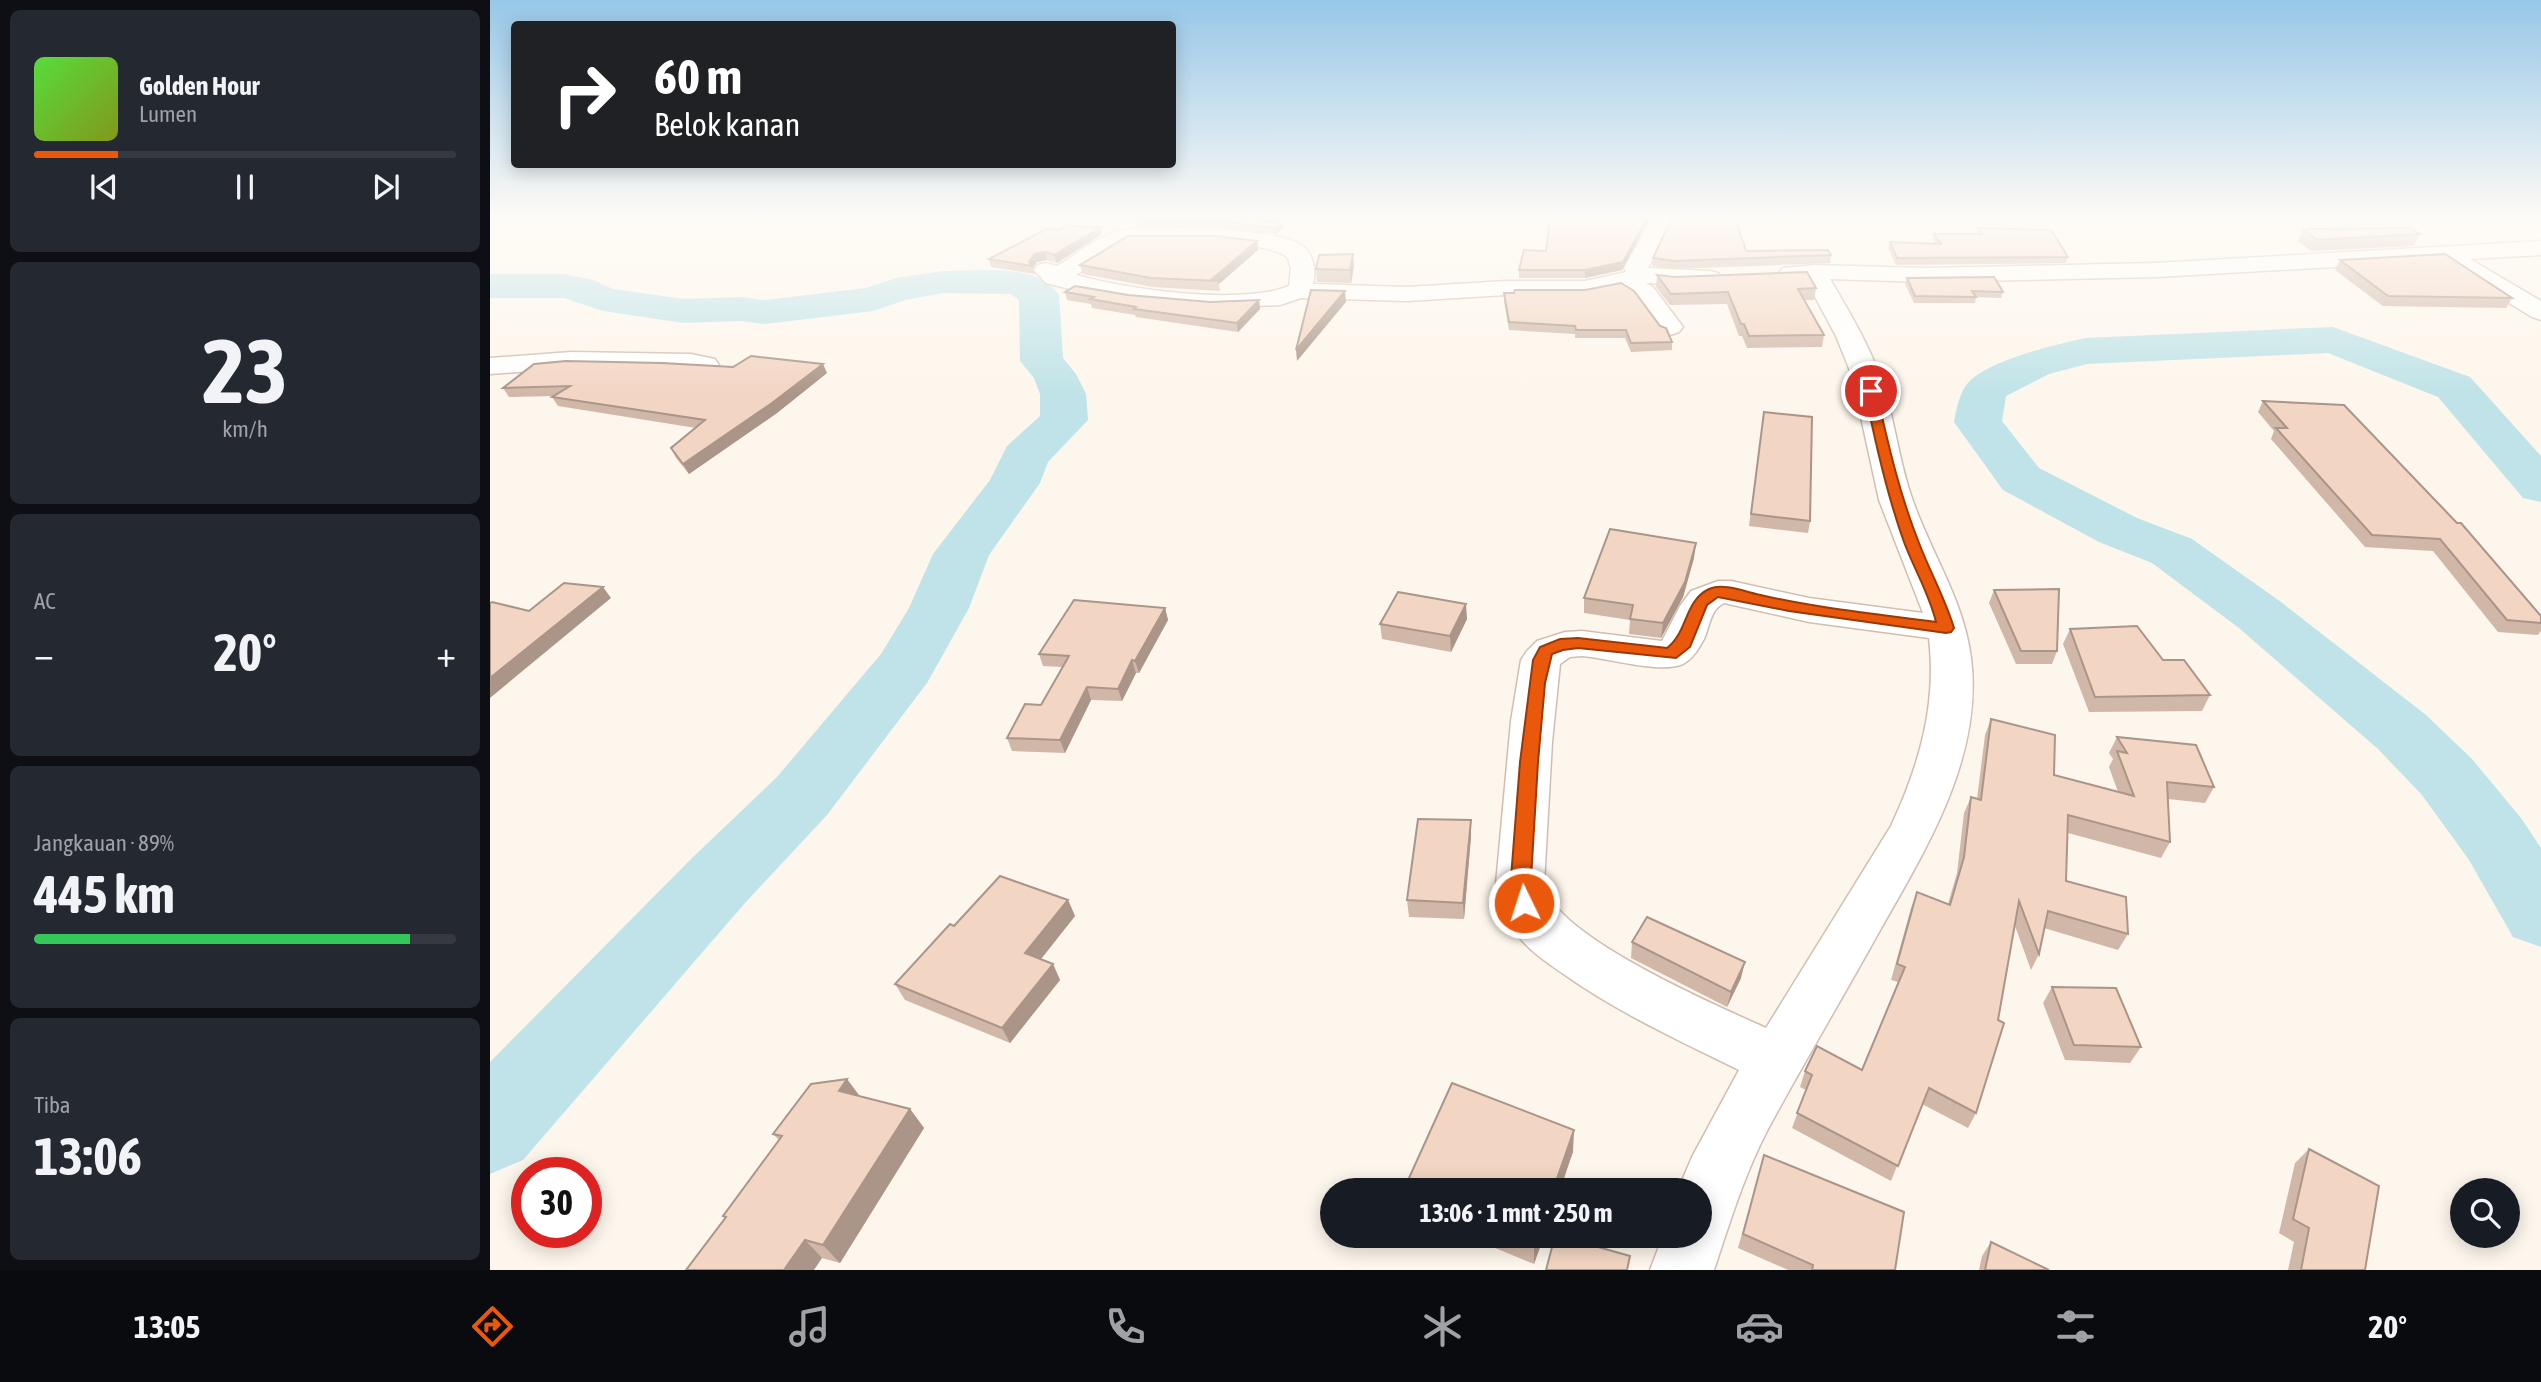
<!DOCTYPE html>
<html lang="id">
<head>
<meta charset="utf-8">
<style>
  :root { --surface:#171b24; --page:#242831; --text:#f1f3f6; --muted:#9ea1a6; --line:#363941; --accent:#ea580c }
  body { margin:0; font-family:"Asap Condensed",sans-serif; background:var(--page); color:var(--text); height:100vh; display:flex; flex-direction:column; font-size:26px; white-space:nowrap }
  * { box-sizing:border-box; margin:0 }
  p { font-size:23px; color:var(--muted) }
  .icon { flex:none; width:38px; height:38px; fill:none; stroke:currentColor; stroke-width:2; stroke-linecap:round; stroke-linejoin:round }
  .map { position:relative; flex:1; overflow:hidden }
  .side { display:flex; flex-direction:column; gap:10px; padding:10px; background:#0d0f14; width:490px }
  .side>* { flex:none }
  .banner { position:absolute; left:21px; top:21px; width:665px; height:147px; border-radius:7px; box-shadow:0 4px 18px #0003; background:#202124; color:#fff; overflow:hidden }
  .tools { position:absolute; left:1960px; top:1178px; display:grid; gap:14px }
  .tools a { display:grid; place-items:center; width:70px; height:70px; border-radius:50%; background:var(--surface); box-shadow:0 4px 18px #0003; font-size:35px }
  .speed { position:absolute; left:21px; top:1157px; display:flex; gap:14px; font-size:35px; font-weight:700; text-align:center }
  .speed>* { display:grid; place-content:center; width:91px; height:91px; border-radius:50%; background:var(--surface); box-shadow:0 4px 18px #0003; line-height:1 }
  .speed .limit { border:10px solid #d22; background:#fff; color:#111 }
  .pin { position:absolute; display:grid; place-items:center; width:60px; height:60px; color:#fff; margin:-30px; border:4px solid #fff; border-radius:50%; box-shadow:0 2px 7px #0007 }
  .me { position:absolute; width:77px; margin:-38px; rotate:356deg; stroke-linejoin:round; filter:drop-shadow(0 0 5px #0008) }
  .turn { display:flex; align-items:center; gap:24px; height:147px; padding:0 28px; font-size:32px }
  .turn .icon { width:91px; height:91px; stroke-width:2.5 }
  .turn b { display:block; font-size:49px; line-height:60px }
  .big { font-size:52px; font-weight:700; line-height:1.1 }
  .side .tile { flex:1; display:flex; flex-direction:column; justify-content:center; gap:10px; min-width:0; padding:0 24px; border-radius:10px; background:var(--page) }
  .side .dial { align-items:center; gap:0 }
  .dial b { font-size:91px; line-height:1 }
  .song { display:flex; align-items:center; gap:21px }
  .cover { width:84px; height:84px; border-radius:10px; background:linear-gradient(135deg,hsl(110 70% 55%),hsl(70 70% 35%)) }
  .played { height:7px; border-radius:4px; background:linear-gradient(90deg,var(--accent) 20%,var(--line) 20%) }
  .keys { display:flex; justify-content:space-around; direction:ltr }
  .heat { display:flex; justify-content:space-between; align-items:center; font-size:38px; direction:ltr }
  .charge { height:10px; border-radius:5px; background:linear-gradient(90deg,#34c759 89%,var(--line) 0) }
  .trip { position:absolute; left:830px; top:1178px; width:392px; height:70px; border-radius:35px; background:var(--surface); box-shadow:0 4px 18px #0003; font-weight:700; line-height:70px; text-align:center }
  .dock { display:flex; height:112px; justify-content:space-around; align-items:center; background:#090b0e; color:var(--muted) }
  .dock .icon { width:49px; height:49px }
  .dock .selected { color:var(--accent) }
  .dock b { font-size:32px; color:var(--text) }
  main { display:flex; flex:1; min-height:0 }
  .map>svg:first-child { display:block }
</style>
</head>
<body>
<main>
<section class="side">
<div class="tile">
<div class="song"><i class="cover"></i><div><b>Golden Hour</b><p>Lumen</p></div></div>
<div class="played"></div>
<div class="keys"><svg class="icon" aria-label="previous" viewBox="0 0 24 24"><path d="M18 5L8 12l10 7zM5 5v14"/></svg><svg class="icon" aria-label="pause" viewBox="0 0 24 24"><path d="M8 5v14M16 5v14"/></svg><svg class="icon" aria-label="next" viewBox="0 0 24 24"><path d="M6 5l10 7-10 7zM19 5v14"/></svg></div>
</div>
<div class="tile dial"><b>23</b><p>km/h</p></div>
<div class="tile"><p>AC</p>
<div class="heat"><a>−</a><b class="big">20°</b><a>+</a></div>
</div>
<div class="tile"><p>Jangkauan · 89%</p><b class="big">445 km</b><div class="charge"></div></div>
<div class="tile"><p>Tiba</p><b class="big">13:06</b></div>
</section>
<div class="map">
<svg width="2051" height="1270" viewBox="0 0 2051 1270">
  <rect width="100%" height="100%" fill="#fdf6ec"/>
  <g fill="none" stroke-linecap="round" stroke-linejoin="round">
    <g fill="#bfe3e8" fill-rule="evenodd">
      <path d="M 503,270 C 528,271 553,273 569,295 L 573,358 L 586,374 L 596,394 L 598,420 L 558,462 L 550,483 L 499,555 L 479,608 L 437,683 L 337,815 L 255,903 L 33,1160 L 0,1174 L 0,1062 L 201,859 L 287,777 L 391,654 L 419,608 L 443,554 L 500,480 L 517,446 L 550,416 L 550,394 L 544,378 L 530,361 L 529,300 L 521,294 L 453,293 L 415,300 L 383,311 L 275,324 L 251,321 L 194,323 L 113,311 L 74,298 L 0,298 L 0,274 L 74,274 L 103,280 L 123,289 L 194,299 L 251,297 L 275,300 L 376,288 L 406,278 L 453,271 Z"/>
      <path d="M 1843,327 L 1980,377 L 2051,456 L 2051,502 L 2033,498 L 1948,397 L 1838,353 L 1597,364 L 1559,374 L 1516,396 L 1512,421 L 1549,468 L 1647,518 L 1702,539 L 1791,602 L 1936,715 L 1982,759 L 2031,818 L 2051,848 L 2051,947 L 2023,937 L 1979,860 L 1932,795 L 1888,749 L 1749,628 L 1662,563 L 1609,542 L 1513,490 L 1464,422 C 1467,407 1470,388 1483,378 C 1510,357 1562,346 1595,338 Z"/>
    </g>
    <defs>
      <g id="minor">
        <polygon points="0,218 20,218 18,223 0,227"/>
        <path d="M 1162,218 L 1183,218 L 1158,268 L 1220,271 L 1228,273 L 1232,278 L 1228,283 L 1220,285 L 1156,283 L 1163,287 L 1193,327 L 1189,332 L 1180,335 L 1171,332 L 1145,297 L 1131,288 L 1095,295 L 1016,295 L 917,301 L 811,298 L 790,305 L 722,308 L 640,301 L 603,295 L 556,283 L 544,270 L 548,265 L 556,263 L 567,266 C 586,255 607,237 628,231 C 659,223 784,228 811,245 C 824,253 826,271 823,284 L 917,287 L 1016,281 L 1095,281 L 1136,272 L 1134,268 ZM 649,241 C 679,242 779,239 798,258 L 801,269 L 799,286 C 751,306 636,289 586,275 L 639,242 Z"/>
        <path d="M 2051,241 L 2051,255 L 1980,259 L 2051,301 L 2051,320 L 2042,317 L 1951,261 L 1667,277 L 1436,282 L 1340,279 C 1361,315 1383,351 1395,391 C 1406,428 1410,466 1423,501 C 1442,555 1474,601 1481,658 C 1494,761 1432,855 1384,941 C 1349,1004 1312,1066 1278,1129 C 1254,1175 1240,1222 1224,1270 L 1160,1270 L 1173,1236 L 1209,1236 L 1209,1190 L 1188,1190 L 1202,1157 L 1249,1070 C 1190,1041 1129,1013 1075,975 C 1059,964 1041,952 1029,937 C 1017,922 1008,904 1006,884 L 1021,721 L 1031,660 L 1037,651 L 1047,641 L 1075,632 L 1092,631 L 1172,641 L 1190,606 L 1201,591 L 1228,581 L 1241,581 L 1319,598 L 1433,613 L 1389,500 L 1362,376 L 1346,336 L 1316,280 L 1293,278 L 1289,273 L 1293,268 L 1324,265 L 1436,268 L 1667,263 ZM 1234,603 L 1319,622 L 1439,638 C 1447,705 1429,766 1401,826 L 1276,1028 C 1228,1006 1063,936 1054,884 L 1062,742 L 1070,664 L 1080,657 L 1092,656 C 1119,658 1169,674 1193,664 C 1203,659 1209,648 1214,639 C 1220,626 1220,610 1234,603 Z"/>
        <polygon points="81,352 201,354 225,359 229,365 225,371 215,373 201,370 81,368 0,374 0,358"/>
      </g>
    </defs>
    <use href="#minor" stroke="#d1beb0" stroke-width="3"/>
    <use href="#minor" fill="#fff" fill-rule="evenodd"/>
  </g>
  <g fill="#d1b7a8">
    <polygon points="650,218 792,223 793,228 786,234 721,226 649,226 648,220"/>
    <polygon points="1488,228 1578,257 1576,263 1406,265 1398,248 1400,242 1446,243 1443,239 1444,234 1486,233"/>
    <polygon points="1813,229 1930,234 1924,246 1821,251 1808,241"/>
    <polygon points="612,234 567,263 557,260 547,262 543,268 545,274 501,267 499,259"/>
    <polygon points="767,241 768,250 729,284 730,291 663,287 593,274 590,265"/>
    <polygon points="1056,251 1132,270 1095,278 1029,278 1029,270"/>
    <polygon points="1256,251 1341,255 1340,263 1184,269 1162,266 1163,258"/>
    <polygon points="1850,260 2022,298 2016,308 1893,306 1845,270"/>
    <polygon points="864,266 861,283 827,282 826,269"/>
    <polygon points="1167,275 1326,288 1324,300 1314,300 1334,335 1332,347 1257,348 1252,336 1249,336 1237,304 1180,305 1166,287"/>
    <polygon points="1417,278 1513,292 1511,298 1486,297 1485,303 1424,303 1415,284"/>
    <polygon points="1095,290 1182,342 1182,350 1141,352 1135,338 1085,338 1085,334 1019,330 1014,301 1014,293"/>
    <polygon points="575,292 638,295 720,302 769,300 770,309 748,332 646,317 645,315 602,308 601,304 577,300"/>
    <polygon points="337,373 287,413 199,474 186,458 181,448 206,428 68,406 62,397 64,396 19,397 13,388"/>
    <polygon points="1773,401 2051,616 2051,631 2048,635 2008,632 1943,551 1875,547 1781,439 1784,431 1768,412"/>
    <polygon points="1274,412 1320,521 1318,533 1259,526"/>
    <polygon points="1204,558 1193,597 1171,638 1139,634 1140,620 1094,613 1094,598"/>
    <polygon points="1504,590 1567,651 1562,664 1526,664 1499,603"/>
    <polygon points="675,608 678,620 649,673 646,673 632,701 601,700 575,753 522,751 517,738 551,705 572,667 553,666 549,654"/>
    <polygon points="977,619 961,652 892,639 890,624"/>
    <polygon points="1580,629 1673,660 1720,695 1712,711 1599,712 1573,644"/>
    <polygon points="1501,719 1564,775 1628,792 1619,767 1623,759 1619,753 1627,737 1724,787 1715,803 1678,799 1680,842 1671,858 1578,833 1576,881 1638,934 1628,950 1554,928 1549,954 1541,970 1525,926 1486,1113 1478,1128 1432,1104 1401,1181 1302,1128 1316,1090 1310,1087 1315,1071 1372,1070 1408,982 1401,980 1421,908 1427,892 1458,904 1467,873 1474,813 1481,797 1487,799 1495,735"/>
    <polygon points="981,836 974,919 919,917 917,900"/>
    <polygon points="578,900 585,916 551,959 563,964 570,980 520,1043 415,1000 405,984 464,926"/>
    <polygon points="1142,942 1251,978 1237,1007 1141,958"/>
    <polygon points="1562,987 1651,1047 1640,1063 1575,1060 1553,1003"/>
    <polygon points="370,1096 420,1109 434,1128 350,1263 332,1258 235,1218 233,1216 289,1140 283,1134"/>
    <polygon points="1819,1149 1875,1270 1798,1270 1804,1242 1789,1233 1805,1163"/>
    <polygon points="1274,1155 1405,1270 1298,1270 1248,1248"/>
    <polygon points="976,1236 1054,1236 1044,1264"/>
    <polygon points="1501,1242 1559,1270 1489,1270 1492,1256"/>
  </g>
  <g fill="#aa9588">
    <polygon points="1157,218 1160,218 1132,270 1095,278 1095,270"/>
    <polygon points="792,223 793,228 786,234 786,228"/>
    <polygon points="611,227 612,234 567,263 564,255"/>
    <polygon points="767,241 768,250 729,284 728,281 721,281"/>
    <polygon points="555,252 557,260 547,262 543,268 539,262 545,254"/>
    <polygon points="863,254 864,266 861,283 860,270"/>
    <polygon points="855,291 856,302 807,361 806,350"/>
    <polygon points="769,300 770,309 748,332 747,323"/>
    <polygon points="333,364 337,373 287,413 199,474 193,464"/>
    <polygon points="1206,543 1204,558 1193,597 1171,638 1173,623"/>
    <polygon points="113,587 121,598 0,698 0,678"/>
    <polygon points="976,604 977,619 961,652 960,636"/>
    <polygon points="675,608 678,620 649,673 645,661"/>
    <polygon points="642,660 646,673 632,701 628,689"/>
    <polygon points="597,687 601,700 575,753 570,740"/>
    <polygon points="981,820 981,836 974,919 973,903"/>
    <polygon points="578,900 585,916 543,969 535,953"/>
    <polygon points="1255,962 1251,978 1237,1007 1241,992"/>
    <polygon points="563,964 570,980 520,1043 512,1028"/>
    <polygon points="357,1079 372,1099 349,1091"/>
    <polygon points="420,1109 434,1128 350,1263 333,1245"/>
    <polygon points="1084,1130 1083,1152 1070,1190 1063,1190"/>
    <polygon points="1047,1236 1054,1236 1044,1264 1044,1243"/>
    <polygon points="315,1240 332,1258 324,1270 294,1270"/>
  </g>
  <g fill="#f3d5c3" stroke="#aa9588" stroke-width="2">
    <polygon points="650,218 747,218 792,223 786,228 720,220 648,220"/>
    <polygon points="1060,218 1157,218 1133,262 1095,270 1029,270 1034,250 1056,251"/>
    <polygon points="1182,218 1245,218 1256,251 1338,250 1341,255 1185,261 1163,258"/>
    <polygon points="578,225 595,227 611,227 564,255 555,252 545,254 539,262 542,266 499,259 558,228 569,230"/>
    <polygon points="1488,228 1561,230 1578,257 1407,258 1400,242 1451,244 1444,234 1492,234"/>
    <polygon points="1919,228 1930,234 1827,240 1813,229"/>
    <polygon points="638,236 726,236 767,241 721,280 728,281 661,278 590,265"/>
    <polygon points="863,254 860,270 826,269 829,255"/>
    <polygon points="1955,254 2022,298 1898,296 1850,260"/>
    <polygon points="1317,272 1326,288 1308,289 1334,335 1259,336 1254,324 1251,324 1238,292 1181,294 1167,275 1185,277"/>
    <polygon points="1504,277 1513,292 1482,291 1486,297 1425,296 1417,278"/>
    <polygon points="1131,283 1144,291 1170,326 1176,328 1182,342 1141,343 1136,330 1086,330 1085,326 1019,322 1014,293 1024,293 1025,290 1095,290"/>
    <polygon points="585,286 638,295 720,302 769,300 747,323 644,309 646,307 600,299 604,297 575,292"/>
    <polygon points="821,290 855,291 806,350"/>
    <polygon points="261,356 333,364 282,403 193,464 181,448 215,420 62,397 80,386 13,388 44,364 76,361 172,363 243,367"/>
    <polygon points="1773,401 1854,405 1967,523 1971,523 2051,616 2051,623 2017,620 1950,539 1882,535 1786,428 1797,428"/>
    <polygon points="1274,412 1322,417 1320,521 1261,514"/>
    <polygon points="1120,529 1206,543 1195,582 1173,623 1140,619 1143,605 1094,598"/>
    <polygon points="74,583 113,587 0,678 0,603 2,602 39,611"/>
    <polygon points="1569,589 1567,651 1531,651 1504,590"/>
    <polygon points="908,592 976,604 960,636 890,624"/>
    <polygon points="584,600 675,608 645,661 642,660 628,689 597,687 570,740 517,738 535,704 551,705 579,656 549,654"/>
    <polygon points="1647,626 1673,660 1694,660 1720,695 1605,697 1580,629"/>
    <polygon points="1501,719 1565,735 1564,775 1644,796 1627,751 1637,753 1627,737 1706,745 1724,787 1677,782 1680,842 1578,815 1576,881 1636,897 1638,934 1558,911 1549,954 1529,901 1508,1020 1514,1023 1486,1113 1439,1088 1408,1166 1307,1113 1322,1075 1315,1071 1327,1046 1372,1070 1415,967 1407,964 1427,892 1460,905 1474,857 1481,797 1491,800"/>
    <polygon points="928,819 981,820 973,903 917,900"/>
    <polygon points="510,876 578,900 535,953 563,964 512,1028 405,984 460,924 464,926"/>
    <polygon points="1157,917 1255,962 1241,992 1142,942"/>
    <polygon points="1562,987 1626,988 1651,1047 1584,1045"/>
    <polygon points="357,1079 349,1091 420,1109 333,1245 315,1240 294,1270 196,1270 236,1217 233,1216 292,1136 283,1134 321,1084"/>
    <polygon points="962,1083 1084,1130 1063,1190 914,1189"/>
    <polygon points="1819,1149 1889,1186 1875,1270 1811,1270 1819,1228 1803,1219"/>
    <polygon points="1274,1155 1414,1212 1405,1270 1322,1270 1323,1265 1253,1234"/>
    <polygon points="1025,1236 1047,1236 1044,1243"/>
    <polygon points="1065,1236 1069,1236 1140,1256 1137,1270 1056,1270"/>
    <polygon points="1501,1242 1559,1270 1495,1270"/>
  </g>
  <linearGradient id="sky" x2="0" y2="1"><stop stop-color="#97c7e8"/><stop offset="0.55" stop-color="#fefbf6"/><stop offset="1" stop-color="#fefbf6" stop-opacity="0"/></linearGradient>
  <rect width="2051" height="396" fill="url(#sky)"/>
  <path fill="#ea580c" stroke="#983908" stroke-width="2" d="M 1381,387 L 1386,391 C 1398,443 1409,493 1429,543 C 1440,572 1455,598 1464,628 L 1461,632 L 1456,633 L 1299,611 L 1228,597 L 1217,605 L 1200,647 L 1186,658 L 1088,648 L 1073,650 L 1062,654 L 1055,683 L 1048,762 L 1041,878 L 1044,903 L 1041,909 L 1034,912 L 1026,909 L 1021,878 L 1030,762 L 1043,660 L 1050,647 L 1070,639 L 1088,638 L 1177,648 C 1198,632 1194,601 1219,589 C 1233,583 1253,591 1266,594 C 1325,608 1386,614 1446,622 C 1439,593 1424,569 1414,542 C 1396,492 1385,442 1375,391 Z"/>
</svg>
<div class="tools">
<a><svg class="icon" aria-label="search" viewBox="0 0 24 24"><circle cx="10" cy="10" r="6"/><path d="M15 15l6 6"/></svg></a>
</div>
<div class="speed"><div class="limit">30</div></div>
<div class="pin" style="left:1381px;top:391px;background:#d93025"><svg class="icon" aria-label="arrive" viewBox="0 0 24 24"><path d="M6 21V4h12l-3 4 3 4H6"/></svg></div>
<svg class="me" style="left:1034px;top:903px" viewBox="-20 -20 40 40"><circle r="17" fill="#ea580c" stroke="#fff" stroke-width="3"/><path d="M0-11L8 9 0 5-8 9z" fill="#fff"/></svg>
<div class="trip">13:06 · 1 mnt · 250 m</div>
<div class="banner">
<div class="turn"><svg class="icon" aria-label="right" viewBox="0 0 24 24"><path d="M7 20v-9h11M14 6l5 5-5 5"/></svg><div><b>60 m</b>Belok kanan</div></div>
</div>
</div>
</main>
<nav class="dock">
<b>13:05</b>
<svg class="icon selected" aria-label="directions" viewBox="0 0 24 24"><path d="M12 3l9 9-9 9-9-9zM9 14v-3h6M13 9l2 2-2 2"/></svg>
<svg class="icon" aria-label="music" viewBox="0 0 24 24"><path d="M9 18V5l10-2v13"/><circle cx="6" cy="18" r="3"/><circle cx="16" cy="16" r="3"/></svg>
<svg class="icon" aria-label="phone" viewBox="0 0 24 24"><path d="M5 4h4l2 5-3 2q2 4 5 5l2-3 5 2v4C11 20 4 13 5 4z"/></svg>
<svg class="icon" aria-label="climate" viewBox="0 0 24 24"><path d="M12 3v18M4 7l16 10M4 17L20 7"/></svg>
<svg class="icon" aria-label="car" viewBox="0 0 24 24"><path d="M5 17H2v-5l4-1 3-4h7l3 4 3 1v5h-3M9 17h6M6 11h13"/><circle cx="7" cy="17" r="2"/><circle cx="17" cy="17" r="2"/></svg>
<svg class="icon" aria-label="filters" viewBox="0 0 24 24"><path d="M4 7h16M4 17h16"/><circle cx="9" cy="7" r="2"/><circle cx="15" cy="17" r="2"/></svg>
<b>20°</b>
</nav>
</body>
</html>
